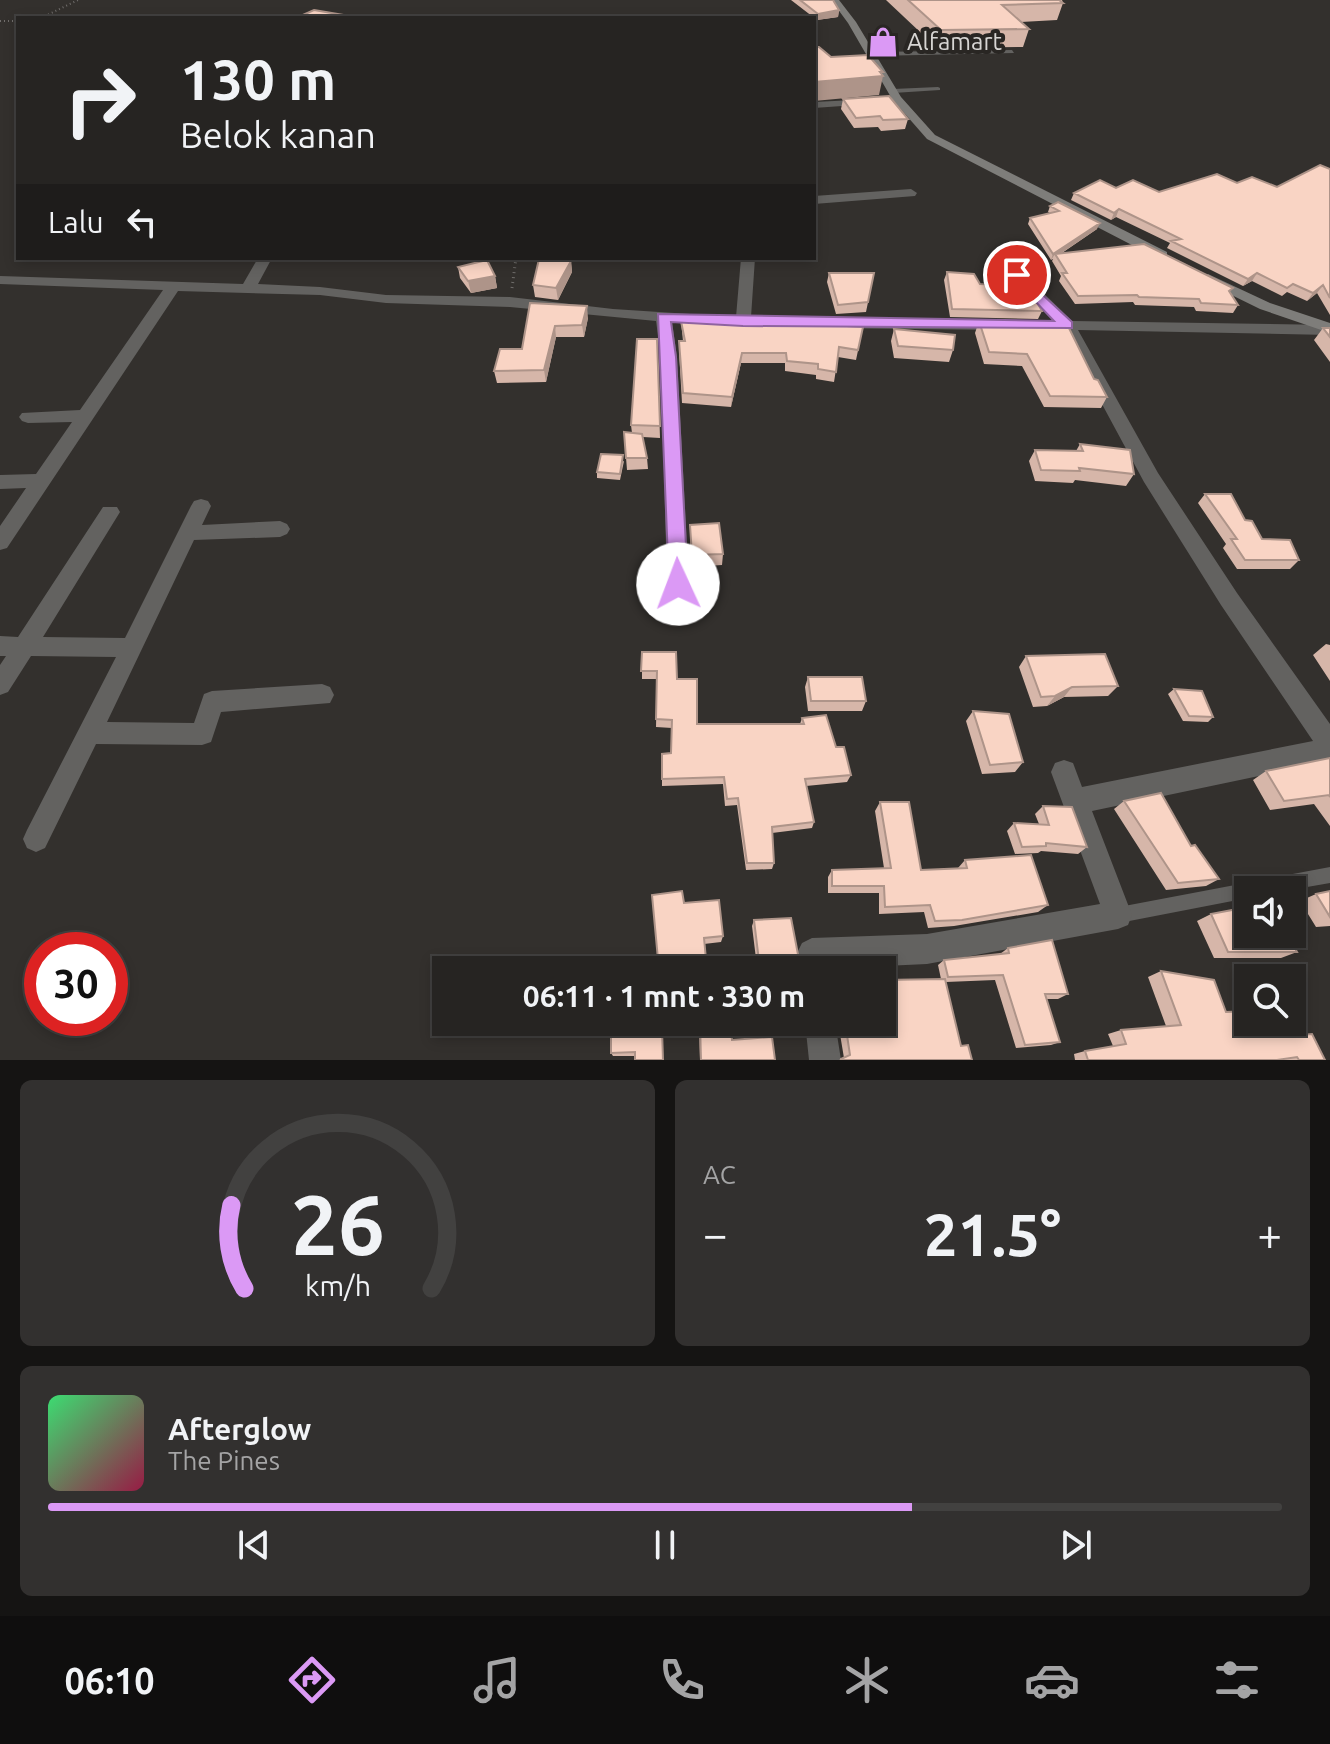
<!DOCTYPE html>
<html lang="id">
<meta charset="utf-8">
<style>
:root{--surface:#262422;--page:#32302f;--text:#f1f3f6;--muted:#a4a4a5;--line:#424140;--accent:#db99f5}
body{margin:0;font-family:Ubuntu,sans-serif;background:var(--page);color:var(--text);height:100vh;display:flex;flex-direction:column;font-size:30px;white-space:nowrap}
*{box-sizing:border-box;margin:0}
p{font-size:26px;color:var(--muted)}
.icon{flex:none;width:44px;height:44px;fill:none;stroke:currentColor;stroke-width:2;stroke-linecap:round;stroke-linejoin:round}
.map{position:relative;height:1060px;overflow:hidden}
.details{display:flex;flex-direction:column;gap:20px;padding:20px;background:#151413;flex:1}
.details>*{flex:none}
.top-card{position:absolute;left:16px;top:16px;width:800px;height:244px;border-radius:0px;box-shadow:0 4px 12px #0003,0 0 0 2px var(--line);background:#262422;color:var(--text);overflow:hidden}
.buttons{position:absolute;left:1234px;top:876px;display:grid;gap:16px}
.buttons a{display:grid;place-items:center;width:72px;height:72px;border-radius:0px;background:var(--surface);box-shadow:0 4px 12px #0003,0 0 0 2px var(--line);font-size:40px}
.speed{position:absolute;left:24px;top:932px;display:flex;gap:16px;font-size:40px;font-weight:700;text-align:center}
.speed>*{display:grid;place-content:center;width:104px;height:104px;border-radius:50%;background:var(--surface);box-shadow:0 4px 12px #0003,0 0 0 2px var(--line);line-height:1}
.speed .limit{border:12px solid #d22;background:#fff;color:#111}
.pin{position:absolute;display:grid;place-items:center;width:68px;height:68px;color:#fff;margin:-34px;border:4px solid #fff;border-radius:50%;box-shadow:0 2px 8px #0007}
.me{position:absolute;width:88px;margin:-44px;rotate:358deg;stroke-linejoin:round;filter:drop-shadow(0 0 6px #0008)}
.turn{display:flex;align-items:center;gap:28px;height:168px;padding:0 32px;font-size:36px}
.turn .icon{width:104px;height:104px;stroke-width:2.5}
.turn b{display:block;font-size:56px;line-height:68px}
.then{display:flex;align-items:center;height:76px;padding:0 32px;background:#0003;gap:16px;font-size:30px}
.big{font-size:60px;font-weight:600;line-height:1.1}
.details .widget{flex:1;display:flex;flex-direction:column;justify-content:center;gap:12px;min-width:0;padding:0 28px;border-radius:12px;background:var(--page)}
.details .dial{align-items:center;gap:0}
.dial svg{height:208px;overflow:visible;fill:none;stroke:var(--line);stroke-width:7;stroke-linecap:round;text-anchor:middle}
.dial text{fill:var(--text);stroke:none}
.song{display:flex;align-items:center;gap:24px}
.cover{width:96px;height:96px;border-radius:12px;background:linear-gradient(135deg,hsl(140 70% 55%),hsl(340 70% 35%))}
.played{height:8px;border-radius:4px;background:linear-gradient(90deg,var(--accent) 70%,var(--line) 70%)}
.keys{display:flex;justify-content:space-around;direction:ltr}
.heat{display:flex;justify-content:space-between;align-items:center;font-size:44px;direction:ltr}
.details .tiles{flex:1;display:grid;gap:20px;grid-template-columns:1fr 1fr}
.widget:last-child{grid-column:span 2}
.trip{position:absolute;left:432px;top:956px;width:464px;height:80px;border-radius:0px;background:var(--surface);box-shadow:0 4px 12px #0003,0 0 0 2px var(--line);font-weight:600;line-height:80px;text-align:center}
.tabs{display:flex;height:128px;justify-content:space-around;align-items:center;background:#0f0e0e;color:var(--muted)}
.tabs .icon{width:56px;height:56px}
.tabs .active{color:var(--accent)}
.tabs b{font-size:36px;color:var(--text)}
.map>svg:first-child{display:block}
</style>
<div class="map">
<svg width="1330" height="1060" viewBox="0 0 1330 1060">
<rect width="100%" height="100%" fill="#33302d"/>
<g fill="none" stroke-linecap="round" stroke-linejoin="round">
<!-- path-far1 -->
<path stroke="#706d6b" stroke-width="2" stroke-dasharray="1 3" stroke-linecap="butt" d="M41 18 78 0
M0 21H18"/>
<!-- path -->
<path stroke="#706d6b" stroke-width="3" stroke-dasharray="1 4" stroke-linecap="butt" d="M512 288 516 258"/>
<!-- service -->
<path fill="#636260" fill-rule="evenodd" d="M1012 50 1014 53 872 56 869 54 872 52Z
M938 87 940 88V90L893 93 890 91 893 89Z
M1330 867V883L1290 890H1248V898L1119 923 1113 921 1111 915 1113 909 1119 907Z"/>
<!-- minor -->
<path fill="#636260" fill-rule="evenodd" d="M874 99V103L870 104 814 108V102Z
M911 189 917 193 915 196 814 204V196Z
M258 258H272L258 284 320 287 386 295 510 297 613 309 736 317 741 258H755L751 317 1002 320 1010 325 1002 330 743 327 672 322 677 357 689 584 685 590 678 593 671 590 667 584 661 357 656 321 510 307 386 303 320 295 178 291 7 548 0 550V526L26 488 0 489V475L36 474 72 422 28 423 22 421 19 417 22 413 80 410 163 290 0 284V276L243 284Z
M1017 271 1022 272 1072 321 1330 325V335L1078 330 1158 473 1237 593 1330 724V761L1092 811 1132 915 1128 925 1118 929 927 964 799 970 797 953 802 943 812 938 927 934 1100 904 1051 772 1055 763 1064 760 1073 763 1082 787 1313 741 1221 605 1144 482 1062 330H1042L1034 325 1042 320 1054 321 1012 278 1010 275Z
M201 499 208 501 211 506 202 525 280 521 287 524 290 529 287 534 280 537 194 540 107 722 194 723 204 694 212 691 322 684 330 687 334 695 330 703 221 712 211 742 202 745 96 744 45 848 36 852 27 848 23 839 27 830 116 657 31 656 8 692 0 695V665L6 656H0V636L18 637 103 507H117L120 512 43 637 125 638 191 506 194 501Z
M805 1022H835L841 1060H809Z"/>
<!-- secondary -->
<path fill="#7e7d7a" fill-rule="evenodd" d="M831 0H839L856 22 901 97 935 135 1167 252V258H1157L927 139 892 99 848 23Z
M1208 274 1270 303 1330 323V333L1260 309 1203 281 1201 278Z"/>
</g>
<!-- wall -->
<path fill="#d6b6a9" d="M791 0H833L839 10 838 17 817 20Z
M886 0H1062L1063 3 1057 20 1021 22 1029 29 1023 47 937 48Z
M843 99 908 119 905 129 881 131 878 127 854 128 841 109Z
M1330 169V315L1317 293 1307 301 1287 292 1282 296 1252 281 1243 286 1167 248 1170 243 1116 217 1111 220 1071 200 1074 193 1116 188 1159 192 1237 183 1277 187Z
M1050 206 1097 229 1062 253 1230 292 1238 305 1233 313 1196 311 1194 307 1135 305 1133 302 1075 304 1059 281 1061 276 1052 261 1053 259 1051 260 1028 224 1030 218 1050 213 1048 212Z
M571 261 572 272 558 300 535 297 533 285Z
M458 267 495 276 497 288 471 293 460 278Z
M947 272 980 284 1008 289 1042 311 1038 319 950 317 944 280Z
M829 273H874L866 312 836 314 827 282Z
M530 303 588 318 584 337H556L546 382 497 383 494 371 522 349Z
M681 321 712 323 863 327 856 360 838 357 834 382 816 379V375L785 371V363H741L731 407 682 403 679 351V341H683Z
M979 321 1094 379 1107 397 1101 408 1044 407 1022 366 984 364 975 333Z
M1323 328H1330V362L1314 340Z
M894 329 953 350 949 362 894 358 891 341Z
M657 339 660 438 643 437 647 458 648 469 627 470 624 432 632 433 631 425Z
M1080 444 1134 474 1126 486 1075 480 1073 483 1035 481 1029 461 1035 450 1076 451Z
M624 461 620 480 597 478V472Z
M1205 494 1245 520 1262 539 1299 560 1290 569H1237L1223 548 1226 544 1198 503Z
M690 525 723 554 722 565 691 567Z
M1326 644 1330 645V681L1313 655Z
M642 652 677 679 697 724H800L802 718 836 747 851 775 847 782 806 786 814 822 812 828 772 833 774 863 772 869 746 870 737 805 725 806 723 784 662 786V754L671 753 672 728 656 727 657 679H642Z
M1026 656 1118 686 1108 696 1064 697 1047 706 1033 707 1019 667Z
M808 677 866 701 862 711H808L805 687Z
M1174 689 1213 717 1208 722 1183 721 1168 694Z
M973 711 1023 762 1015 772 982 774 966 721Z
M1330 758V826L1314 804 1270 810 1253 780 1266 771Z
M1124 801 1191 846 1219 879 1206 886 1166 890 1114 809Z
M880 802 921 870 958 868 965 860 1048 905 1038 912 954 926 928 928 924 912 879 914V893H828V877L832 870 884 868 875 811Z
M1043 806 1087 847 1078 854 1041 851 1038 853 1015 854 1007 831 1014 823 1039 824 1035 814Z
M1330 891V926L1316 927 1300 901 1316 894Z
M684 903 723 936 721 942 704 944Z
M1211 914 1297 952 1281 958H1214L1197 921Z
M754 920 801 970H760L759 966 757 967 752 926Z
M1008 948 1068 994 1058 999H1046L1060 1042 1051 1045 1016 1048 995 980 946 982 961 1046 972 1060H839L844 1058 838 1022H882L941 979 938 965 944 960 1000 954Z
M1161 971 1226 1012 1325 1060H1075L1074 1054 1085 1051 1113 1046 1108 1034 1121 1030 1166 1026 1148 977Z
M680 1022H730L732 1040 775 1060H700L699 1027 680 1029Z
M611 1031 663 1060 635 1056H613L611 1053Z"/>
<!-- shaded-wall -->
<path fill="#ae9489" d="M839 10 838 17 817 20 818 14Z
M883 76 879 95 814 101V82Z
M1119 209 1116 217 1111 220 1114 213Z
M1100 223 1097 229 1057 256 1055 254 1051 260 1053 254Z
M571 261 572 272 558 300 556 288Z
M1257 273 1252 281 1243 286 1248 279Z
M495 276 497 288 471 293 468 281Z
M1323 285 1317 293 1307 301 1313 293Z
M587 306 588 318 584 337 582 325Z
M555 326 556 337 546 382 544 370Z
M742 353 741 363 731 407 732 397Z
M1072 687 1064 697 1047 706 1055 696Z"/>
<!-- building -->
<path fill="#f9d4c4" stroke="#ae9489" stroke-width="2" d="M800 0H833L839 10 818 14Z
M908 0H1059L1063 3 1002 5 1029 29 941 30Z
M314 10 349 16 344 18H296Z
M814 47H819L831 57 868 55 883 72H880L883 76 814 82Z
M889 96 908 119 883 120 880 116 856 118 843 99Z
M1320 165 1330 169V298L1323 285 1313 293 1293 284 1287 288 1257 273 1248 279 1171 241 1181 239 1119 209 1114 213 1074 193 1100 180 1116 188 1133 180 1159 192 1217 174 1237 183 1252 177 1277 187Z
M1058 202 1100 223 1053 254 1030 218 1059 211 1050 206Z
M1144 244 1233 288 1229 291 1238 305 1201 303 1199 299 1139 297 1137 295 1078 296 1062 273H1067L1055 254Z
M539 259 571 261 556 288 533 285Z
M487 260 495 276 468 281 458 267Z
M947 272 974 274 980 284 1006 285 1008 289 1030 290 1042 311 952 309Z
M829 273H874L868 302 838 305Z
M530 303 587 306 582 325 555 326 544 370 494 371 500 349H522Z
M713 318 863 327 858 350 839 347 836 372 818 369V364L787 361 786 353H742L732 397 683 393 679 341H685L681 321 712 323Z
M979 321 1066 322 1094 379 1098 380 1107 397 1050 396 1027 354 989 352Z
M1323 328H1330V337Z
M894 329 955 335 953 350 898 346Z
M637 339H657L660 426 631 425Z
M624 432 642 434 647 458H626Z
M1080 444 1130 450 1134 474 1079 468 1080 471 1041 470 1035 450 1083 451Z
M601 454 623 455 620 474 597 472Z
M1205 494H1231L1245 520 1252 521 1262 539 1290 540 1299 560H1245L1231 539H1237Z
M719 523 723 554 692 555 690 525Z
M642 652H676L677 679H697V724H804L802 718 826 715 836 747H844L851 775 805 779 814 822 772 827 774 863H747L738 798 727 799 724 777 662 779V754L671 753 672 720 656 719 657 671H641Z
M1105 654 1118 686 1072 687 1055 696 1041 697 1026 656Z
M808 677H862L866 701H811Z
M1174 689 1202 691 1213 717 1189 716Z
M973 711 1009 714 1023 762 990 765Z
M1330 758V797L1329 795 1284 801 1266 771Z
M1161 793 1191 846 1195 845 1219 879 1178 883 1124 801Z
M880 802H909L921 870 967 868 965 860 1031 855 1048 905 962 920 935 921 930 905 885 907 884 886H832V870L891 868Z
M1043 806 1072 807 1087 847 1046 843V846L1022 847 1014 823 1049 825Z
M682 891 684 903 719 900 723 936 704 938 707 970H659L652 895Z
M1330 891V917L1316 894Z
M1248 907V934H1287L1297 952H1228L1211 914Z
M791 918 801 970H763L762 961H759L754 920Z
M1052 940 1068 994H1045L1060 1042 1025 1045 1003 975 948 977 944 960 1009 953 1008 948Z
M1161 971 1214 980 1226 1012 1248 1011V1022H1272L1279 1037 1312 1034 1325 1060H1299L1297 1057 1277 1060H1088L1085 1051 1126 1044 1121 1030 1181 1025Z
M945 979 961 1046 968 1045 972 1060H841V1059L850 1055 845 1022H882V980Z
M681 1022H730L732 1040 772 1037 775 1060H701L700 1023 681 1024Z
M662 1029 663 1060H635V1052L611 1053V1031Z"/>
<!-- route -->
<path fill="#db99f5" stroke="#8e639f" stroke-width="2" d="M1017 271 1072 322V328L743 326 671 322 676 357 688 584 685 590H671L669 584 658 314 1054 321 1013 278V272Z"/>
<!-- icons -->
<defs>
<g id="shop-bare" transform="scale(2.4)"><path d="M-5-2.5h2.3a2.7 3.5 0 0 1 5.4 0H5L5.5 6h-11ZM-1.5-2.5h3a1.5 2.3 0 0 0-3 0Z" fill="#db99f5" stroke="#292623" stroke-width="2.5" paint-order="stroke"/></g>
</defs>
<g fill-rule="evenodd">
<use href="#shop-bare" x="883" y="42"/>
</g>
<g text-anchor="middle" stroke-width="8" stroke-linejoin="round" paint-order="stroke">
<!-- far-poi labels -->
<g font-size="24" fill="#d7d5d3" stroke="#292623" text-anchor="start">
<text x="907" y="50">Alfamart</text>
</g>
</g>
</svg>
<div class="buttons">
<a><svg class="icon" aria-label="sound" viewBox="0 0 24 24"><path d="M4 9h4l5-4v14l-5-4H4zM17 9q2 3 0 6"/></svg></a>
<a><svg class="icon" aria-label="search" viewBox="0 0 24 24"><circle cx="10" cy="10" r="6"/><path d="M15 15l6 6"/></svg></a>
</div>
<div class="speed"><div class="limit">30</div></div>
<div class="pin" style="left:1017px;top:275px;background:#d93025"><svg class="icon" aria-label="arrive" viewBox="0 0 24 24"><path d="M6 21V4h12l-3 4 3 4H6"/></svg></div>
<svg class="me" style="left:678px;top:584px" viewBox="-20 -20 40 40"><circle r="19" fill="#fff"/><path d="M0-13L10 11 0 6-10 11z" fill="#db99f5"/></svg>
<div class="trip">06:11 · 1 mnt · 330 m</div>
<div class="top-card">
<div class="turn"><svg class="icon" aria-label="right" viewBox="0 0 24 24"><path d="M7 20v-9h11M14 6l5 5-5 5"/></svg><div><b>130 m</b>Belok kanan</div></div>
<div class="then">Lalu<svg class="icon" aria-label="left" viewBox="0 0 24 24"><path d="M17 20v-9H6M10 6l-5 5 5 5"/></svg></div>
</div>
</div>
<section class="details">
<div class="tiles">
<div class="widget dial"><svg viewBox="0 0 100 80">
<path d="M14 69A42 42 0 1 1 86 69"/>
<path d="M14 69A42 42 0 0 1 9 37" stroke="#db99f5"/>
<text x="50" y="56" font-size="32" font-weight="700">26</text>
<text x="50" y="72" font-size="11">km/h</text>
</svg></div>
<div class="widget"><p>AC</p>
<div class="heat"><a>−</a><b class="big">21.5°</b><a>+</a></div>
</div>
<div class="widget">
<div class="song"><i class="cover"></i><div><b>Afterglow</b><p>The Pines</p></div></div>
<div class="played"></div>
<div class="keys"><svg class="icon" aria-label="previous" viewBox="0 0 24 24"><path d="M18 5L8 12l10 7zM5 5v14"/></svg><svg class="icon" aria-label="pause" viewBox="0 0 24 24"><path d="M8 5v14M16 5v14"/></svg><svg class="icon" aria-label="next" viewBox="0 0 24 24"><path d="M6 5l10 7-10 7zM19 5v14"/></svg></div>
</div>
</div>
</section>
<nav class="tabs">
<b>06:10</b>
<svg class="icon active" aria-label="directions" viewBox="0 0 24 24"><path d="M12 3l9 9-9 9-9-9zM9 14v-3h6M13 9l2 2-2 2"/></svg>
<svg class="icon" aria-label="music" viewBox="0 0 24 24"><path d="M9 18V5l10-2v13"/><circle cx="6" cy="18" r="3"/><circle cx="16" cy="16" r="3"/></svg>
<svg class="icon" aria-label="phone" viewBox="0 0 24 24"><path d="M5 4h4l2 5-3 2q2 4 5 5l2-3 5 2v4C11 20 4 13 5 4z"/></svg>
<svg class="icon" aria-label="climate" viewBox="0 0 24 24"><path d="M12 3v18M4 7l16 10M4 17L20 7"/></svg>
<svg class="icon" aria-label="car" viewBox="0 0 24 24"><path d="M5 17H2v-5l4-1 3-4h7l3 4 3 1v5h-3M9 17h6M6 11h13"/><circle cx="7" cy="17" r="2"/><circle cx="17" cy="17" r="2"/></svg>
<svg class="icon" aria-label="filters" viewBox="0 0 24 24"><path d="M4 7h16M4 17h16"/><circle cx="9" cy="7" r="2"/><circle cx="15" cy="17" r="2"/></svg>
</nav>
